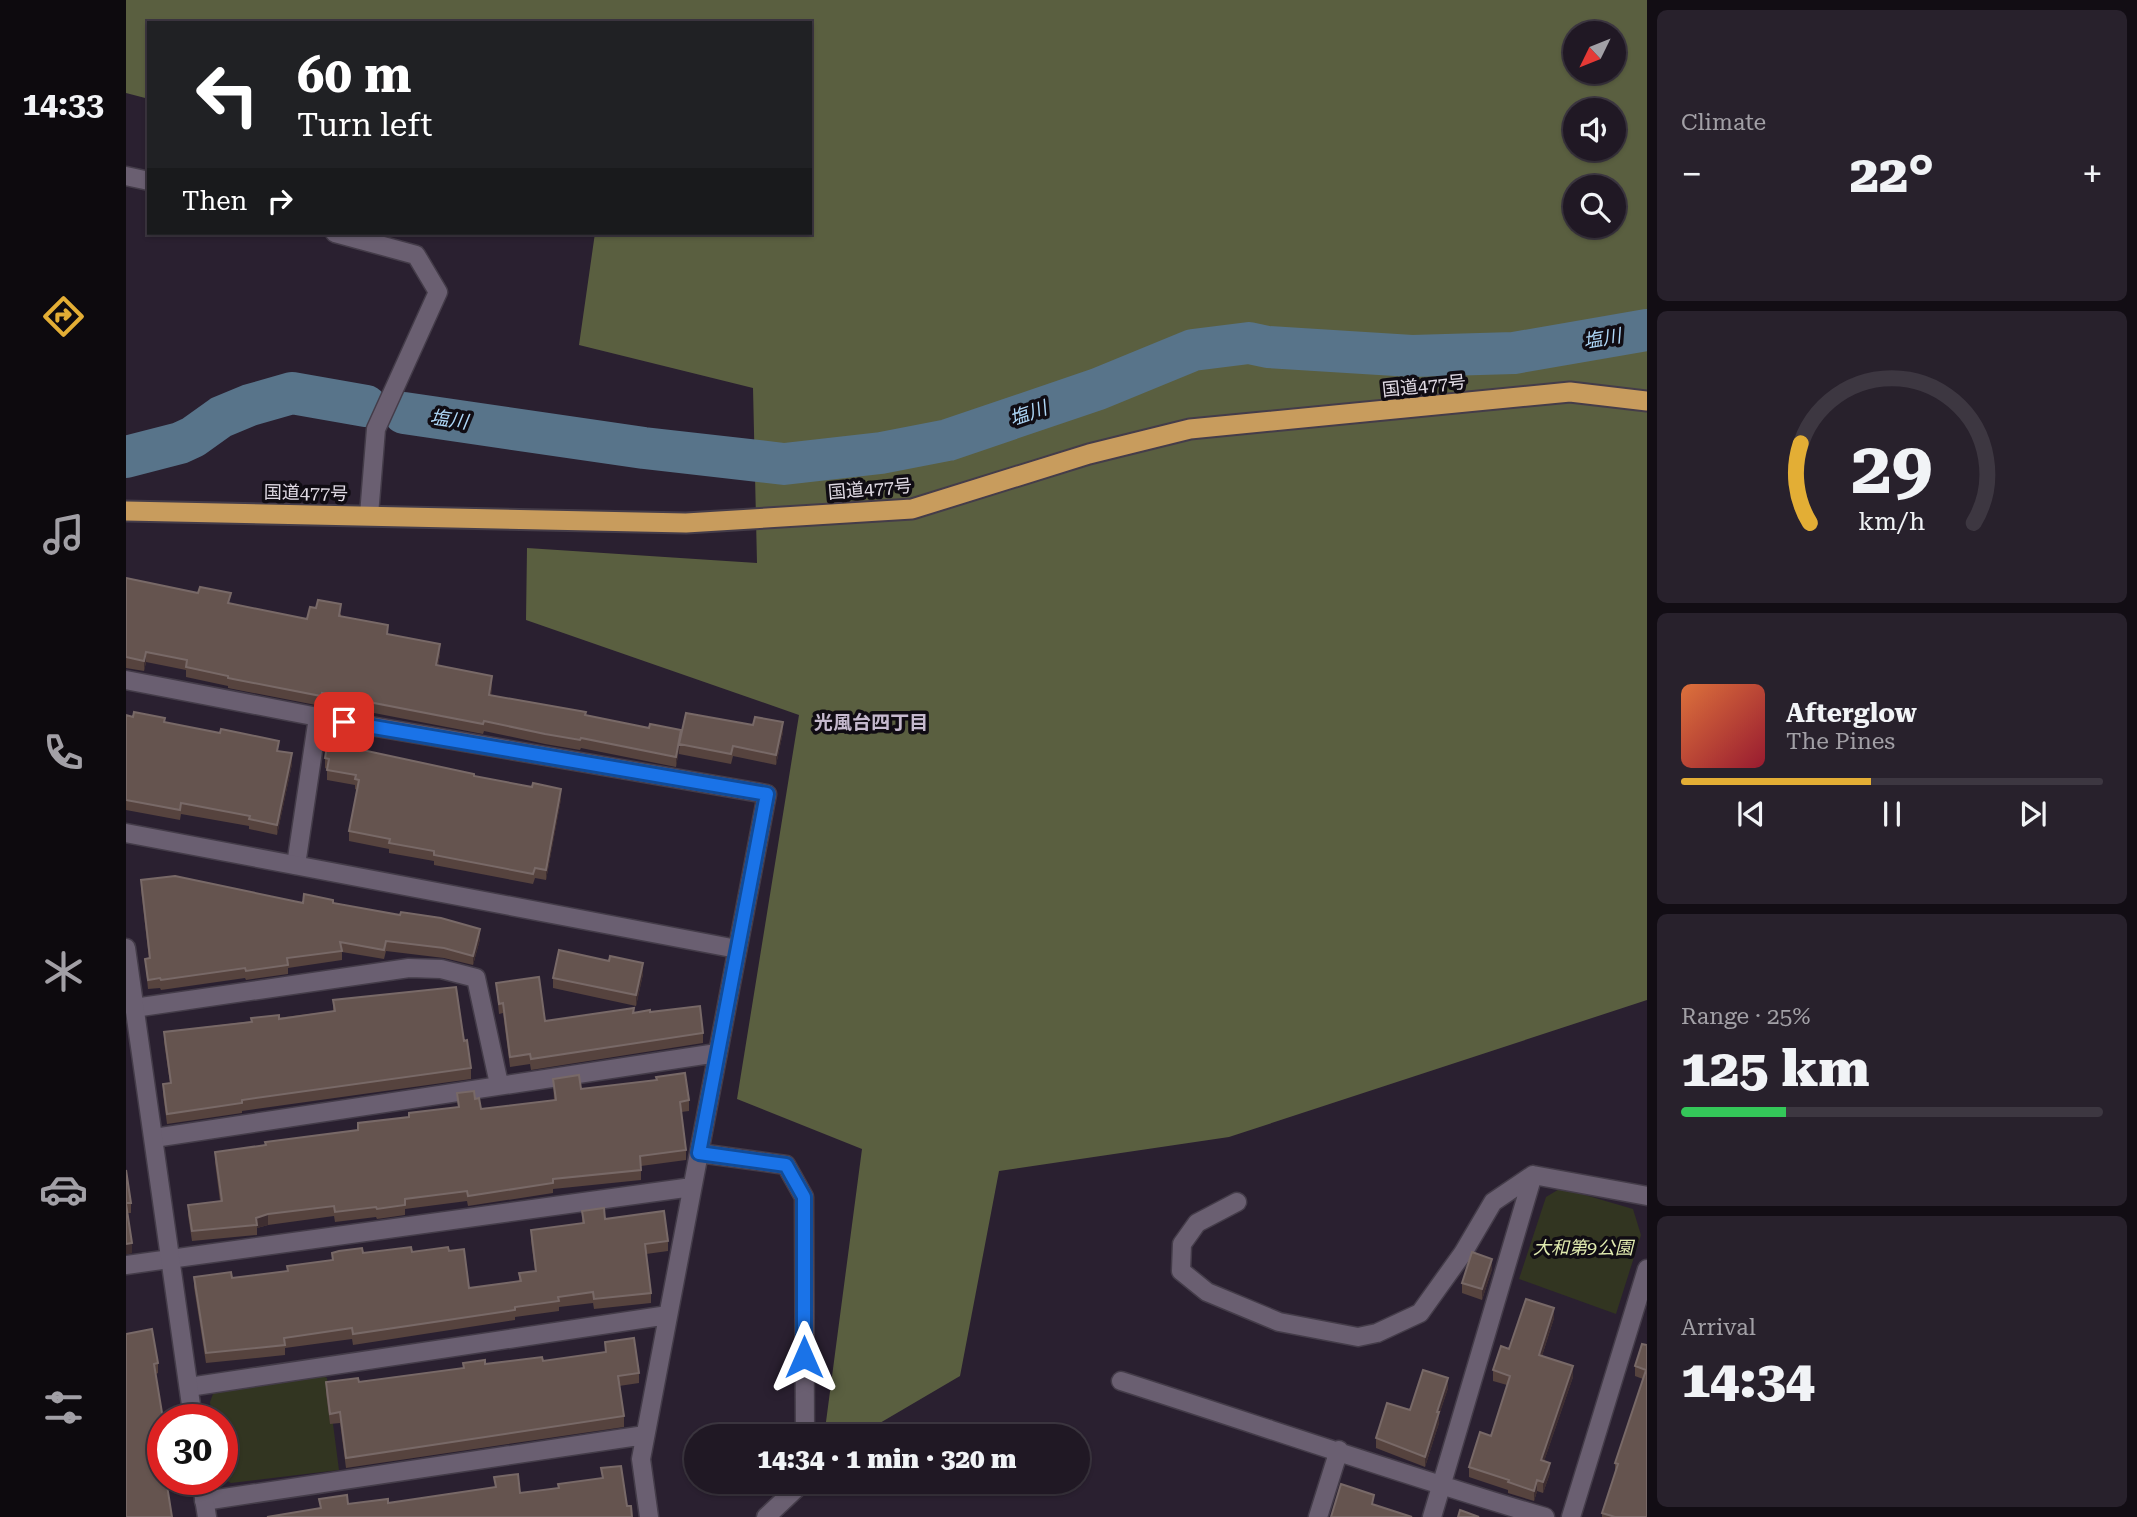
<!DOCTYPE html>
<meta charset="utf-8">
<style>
:root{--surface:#201824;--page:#28212c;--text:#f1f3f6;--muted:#a2a0a6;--line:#3d3741;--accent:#e3ae35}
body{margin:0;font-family:"Roboto Serif","Noto Sans JP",serif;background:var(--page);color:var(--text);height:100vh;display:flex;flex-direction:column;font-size:26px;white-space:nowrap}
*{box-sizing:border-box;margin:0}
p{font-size:23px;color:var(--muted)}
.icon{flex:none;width:38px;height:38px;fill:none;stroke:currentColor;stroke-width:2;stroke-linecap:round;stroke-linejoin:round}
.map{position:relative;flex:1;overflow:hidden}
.drawer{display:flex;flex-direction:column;gap:10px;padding:10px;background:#120d14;width:490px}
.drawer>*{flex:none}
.guide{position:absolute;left:21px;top:21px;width:665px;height:214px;border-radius:0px;box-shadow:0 2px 5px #0004,0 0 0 2px var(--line);background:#202124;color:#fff;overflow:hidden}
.needle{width:46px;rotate:227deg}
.buttons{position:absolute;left:1437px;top:21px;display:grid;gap:14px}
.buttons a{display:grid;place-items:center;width:63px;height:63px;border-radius:50%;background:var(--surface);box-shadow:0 2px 5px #0004,0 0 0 2px var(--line);font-size:35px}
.speed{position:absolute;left:21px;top:1404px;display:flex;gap:14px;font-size:35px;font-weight:700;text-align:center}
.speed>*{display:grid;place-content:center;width:91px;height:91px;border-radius:50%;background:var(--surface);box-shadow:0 2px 5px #0004,0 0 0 2px var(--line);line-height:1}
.speed .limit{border:10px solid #d22;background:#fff;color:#111}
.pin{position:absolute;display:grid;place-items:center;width:60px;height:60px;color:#fff;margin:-30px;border-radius:14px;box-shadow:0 4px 10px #0006}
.me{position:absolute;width:77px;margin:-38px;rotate:0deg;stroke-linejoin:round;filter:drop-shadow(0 0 5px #0008)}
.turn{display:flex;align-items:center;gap:24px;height:147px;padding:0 35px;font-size:32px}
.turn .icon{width:91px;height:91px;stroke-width:2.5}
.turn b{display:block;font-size:49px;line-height:60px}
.then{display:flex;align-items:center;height:66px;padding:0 35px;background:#0003;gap:14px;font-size:26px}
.big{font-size:52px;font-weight:800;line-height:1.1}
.drawer .tile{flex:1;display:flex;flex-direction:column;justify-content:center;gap:10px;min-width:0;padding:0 24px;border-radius:10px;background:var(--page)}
.drawer .dial{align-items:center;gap:0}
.dial svg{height:182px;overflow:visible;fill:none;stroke:var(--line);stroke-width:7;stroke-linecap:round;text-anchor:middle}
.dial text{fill:var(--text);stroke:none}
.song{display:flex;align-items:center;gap:21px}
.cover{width:84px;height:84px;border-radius:10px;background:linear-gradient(135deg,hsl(20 70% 55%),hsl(350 70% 35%))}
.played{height:7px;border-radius:4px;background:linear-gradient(90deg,var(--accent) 45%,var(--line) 45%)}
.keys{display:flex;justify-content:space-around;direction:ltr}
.heat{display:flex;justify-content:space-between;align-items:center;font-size:38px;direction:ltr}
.charge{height:10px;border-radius:5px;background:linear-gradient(90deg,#34c759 25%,var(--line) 0)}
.trip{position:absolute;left:558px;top:1424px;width:406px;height:70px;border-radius:35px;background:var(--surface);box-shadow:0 2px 5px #0004,0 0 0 2px var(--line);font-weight:800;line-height:70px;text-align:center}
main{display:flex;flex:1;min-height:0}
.menu{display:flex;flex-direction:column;width:126px;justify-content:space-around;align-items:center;background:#0d0a0e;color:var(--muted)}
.menu .icon{width:49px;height:49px}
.menu .on{color:var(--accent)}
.menu b{font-size:32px;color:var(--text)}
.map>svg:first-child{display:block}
</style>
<main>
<nav class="menu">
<b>14:33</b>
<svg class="icon on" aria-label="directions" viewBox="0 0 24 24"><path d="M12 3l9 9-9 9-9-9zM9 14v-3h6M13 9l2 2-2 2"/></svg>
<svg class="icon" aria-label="music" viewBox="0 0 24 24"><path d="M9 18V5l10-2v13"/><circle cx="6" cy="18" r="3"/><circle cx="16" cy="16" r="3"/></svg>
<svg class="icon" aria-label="phone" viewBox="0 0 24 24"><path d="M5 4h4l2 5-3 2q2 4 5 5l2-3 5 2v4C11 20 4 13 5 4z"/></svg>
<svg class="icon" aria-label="climate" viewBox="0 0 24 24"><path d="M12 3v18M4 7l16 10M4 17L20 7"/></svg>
<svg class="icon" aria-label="car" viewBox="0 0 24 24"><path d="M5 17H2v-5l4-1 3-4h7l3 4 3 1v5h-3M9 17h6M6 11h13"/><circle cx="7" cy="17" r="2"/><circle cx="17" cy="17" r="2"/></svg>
<svg class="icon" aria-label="filters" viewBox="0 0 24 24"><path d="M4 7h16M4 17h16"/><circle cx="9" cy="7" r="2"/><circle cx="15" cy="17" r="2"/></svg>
</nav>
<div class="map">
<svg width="1521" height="1517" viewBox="0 0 1521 1517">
<rect width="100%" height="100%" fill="#2a2030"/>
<!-- green -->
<path fill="#323521" d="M1435 1188 1507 1209 1515 1235 1490 1314 1393 1279 1420 1197Z
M193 1374 201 1378 213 1470 105 1483 96 1478V1419H86L84 1402 88 1391Z"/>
<!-- forest -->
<path fill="#5a5f40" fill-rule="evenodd" d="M0 0H1521V1000L1103 1137 873 1171 834 1376 730 1437H698L736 1149 611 1099 673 715 400 620 401 548 631 563 627 388 453 345 469 233H684V23H23V99L0 93ZM1449 33H1488V72H1449ZM1449 110H1488V149H1449ZM1449 187H1488V226H1449Z"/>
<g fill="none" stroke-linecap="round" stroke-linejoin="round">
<!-- river -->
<path stroke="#58748a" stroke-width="42" d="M278 413 518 448 658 464 755 453 822 440 972 389 1067 350 1123 343 1142 347 1286 356 1388 353 1521 330
M0 457 54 443 67 437 95 417 124 405 166 393 240 406"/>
<!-- minor casing -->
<g stroke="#443c49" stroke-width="21">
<path id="minor" d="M0 176 23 181
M209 233 290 255 312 292 250 429 243 515
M0 680 192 717 641 794 515 1459 523 1517
M170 865 192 717
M8 1008 283 968 315 969 350 978 373 1084
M28 1138 591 1053
M573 1153 660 1165 678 1197 679 1437
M1111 1202 1071 1223 1056 1244 1055 1271 1081 1292 1153 1322 1232 1337 1251 1333 1294 1313 1337 1253 1367 1202 1407 1175
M0 1265 566 1187
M995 1381C1136 1426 1277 1475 1419 1517
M63 1387 542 1315
M78 1501 519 1435
M640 1517 677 1482
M1192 1517 1213 1450
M1306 1517 1407 1175 1521 1196"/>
</g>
<!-- tertiary casing -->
<g stroke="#443c49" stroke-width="21">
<path id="tertiary" d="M0 833 611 949
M0 948 67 1419
M75 1479 81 1517
M1445 1517 1521 1269"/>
</g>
<!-- trunk casing -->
<g stroke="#443c49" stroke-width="23">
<path id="trunk" d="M0 511 560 523 786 509 963 454 1064 429 1444 392 1521 401"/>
</g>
<!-- minor -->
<use href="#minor" stroke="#6a5f71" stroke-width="18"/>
<!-- tertiary -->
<use href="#tertiary" stroke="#6a5f71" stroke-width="18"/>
<!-- trunk -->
<use href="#trunk" stroke="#c89c5d" stroke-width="19"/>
</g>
<!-- wall -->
<path fill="#56433e" d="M0 578 104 604 181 619 215 614V617L314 654 312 666 366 686 365 696 460 715 555 736 657 732 650 765 607 756 605 764 553 754V749L550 767 455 748 454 750 419 744 358 731 357 734 196 703 195 706 107 689 102 688V686L60 677V670L20 662 18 671 0 668Z
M0 715 39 722 153 751 166 764 151 835 123 829V826L55 814 54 820 0 810Z
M228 748 348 776 435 799 420 880 409 878 407 884 308 865V861L263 853V849L223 841V831L231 790 229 789V785L201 780V769L199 768V758Z
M15 880 177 903H207L354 939 347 965 318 958 260 951 258 959 216 952V960L162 968V974L120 980 119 978 35 990 34 988 22 989 19 959H23L15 890Z
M517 974 510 1006 427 988V978Z
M370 983 419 1021 508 1013 524 1012 577 1033V1043L405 1070 404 1064 384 1067 377 1013 373 1014Z
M207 1000 338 1041 345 1068V1079L116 1111V1113L41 1124 37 1094V1084L44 1083 38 1042V1032L207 1011Z
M427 1079 455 1089 563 1100V1111L555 1112 560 1150V1160L515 1166V1180L427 1189V1193L342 1206 341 1201 279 1209V1215L251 1219 250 1217 209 1222 208 1216 142 1225 131 1228V1235L66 1241 62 1215V1205L94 1201 89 1162V1152L139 1145 232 1130V1123L283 1117 332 1107 331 1093 349 1099 355 1109 428 1100Z
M0 1170 5 1203V1213H2L6 1253 0 1254Z
M456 1211 542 1241V1251L520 1254 525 1293V1303L468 1309 467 1303 433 1307V1311L389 1317V1320L227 1345 226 1339 159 1348V1355L80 1363 68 1287V1277L106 1278 161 1271V1266L206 1260V1253L323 1251 343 1288 393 1282V1273L409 1271 405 1241V1230L456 1223Z
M1366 1269 1356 1300 1336 1293V1283Z
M1428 1318 1416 1356 1447 1377 1418 1461 1424 1473 1417 1493 1411 1491 1408 1501 1382 1493V1490L1343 1477V1467L1365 1436 1381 1385 1367 1381V1370L1383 1349Z
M0 1334 32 1363V1373L30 1374 37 1479Z
M479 1342 513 1373V1383L493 1386 498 1416V1427L220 1468 214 1423 204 1424 200 1393V1382H233L337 1368V1363L359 1364 417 1361 479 1352Z
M1521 1345V1517H1476V1513L1489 1473V1463L1517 1379 1509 1376V1366Z
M1322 1388 1313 1415V1423L1299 1467 1250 1448V1438L1284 1410Z"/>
<!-- shaded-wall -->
<path fill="#3e2e31" d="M314 644V654L310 676V665Z
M20 652V662L18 671V661Z
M366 676V686L363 706V695Z
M657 722V732L650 765V755Z
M555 730V740L550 767V757Z
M166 753V764L151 835V825Z
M435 789V799L420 880V870Z
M354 929V939L347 965V956Z
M517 963V974L510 1006V995Z
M142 1214V1225L131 1228 130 1218Z
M6 1243V1253L0 1254V1244Z
M1366 1259V1269L1356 1300V1289Z
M1428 1308V1318L1413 1365V1355Z
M1447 1366V1377L1415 1470V1460Z
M1322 1378V1388L1313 1415V1423L1299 1467V1457L1311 1412Z
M1424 1463V1473L1417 1493V1482Z
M1411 1480V1491L1408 1501V1491Z"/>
<!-- building -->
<path fill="#65544f" stroke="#786967" stroke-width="2" d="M0 578 72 593 74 587 105 593 102 603 181 619 184 607 190 608 192 600 215 604 213 616 262 625 261 634 314 644 310 665 366 676 363 695 460 712 459 715 523 728 524 724 555 730 550 757 455 738 454 740 419 734 358 721 357 724 196 693 195 696 107 679 102 678V676L60 667 61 660 20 652 18 661 0 657Z
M8 712 39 718 38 722 94 733 95 729 153 741 151 751 166 753 151 825 123 819 124 816 55 803 54 810 0 800V715L7 717Z
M560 713 627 725 629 717 657 722 650 755 607 746 605 754 553 744Z
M202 740 228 743 227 748 348 774V776L406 787 407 783 435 789 420 870 409 868 407 874 308 855V851L263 843 264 839 223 831 233 780 229 779 230 775 201 770 203 759 199 758Z
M49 876 177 903 178 894 207 900V903L274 915 275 912 315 918 354 929 347 956 318 948 260 941 258 950 214 942 216 951 161 958 162 965 120 971 119 968 35 980 34 978 22 980 19 959 24 958 15 880Z
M433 950 483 961 484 956 517 963 510 995 427 978Z
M413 977 419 1021 508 1008 507 1013 524 1010V1012L574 1006 577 1033 405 1059 404 1054 384 1057 377 1003 373 1004 370 983Z
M330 987 338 1041 341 1040 345 1068 116 1100V1103L41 1114 37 1084 45 1083 38 1032 126 1022 125 1018 153 1015V1019L209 1011 207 1000Z
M559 1073 563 1100 554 1102 560 1150 514 1156 515 1170 427 1179V1183L342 1196 341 1191 279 1199V1205L251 1209 250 1207 209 1212 208 1206 142 1214 130 1218 131 1225 66 1231 62 1205 96 1201 89 1152 140 1145 139 1142 232 1130V1123L283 1117V1113L333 1107 331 1093 348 1091 349 1099 353 1098 355 1109 430 1100 427 1079 453 1075 455 1089 531 1080 530 1077Z
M0 1170 5 1203H0Z
M0 1204 6 1243 0 1244Z
M478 1208 479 1219 538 1211 542 1241 519 1244 525 1293 468 1299 467 1292 432 1297 433 1301 389 1307V1310L227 1334 226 1328 158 1338 159 1345 80 1353 68 1277 105 1272 106 1278 162 1271 161 1266 207 1260 206 1253 213 1251 236 1248 237 1253 285 1247 286 1252 322 1247 323 1251 338 1249 343 1288 395 1281 393 1273 410 1271 405 1230 458 1223 456 1211Z
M1346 1252 1366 1259 1356 1289 1336 1283Z
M1400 1299 1428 1308 1413 1355 1447 1366 1415 1460 1424 1463 1417 1482 1411 1480 1408 1491 1382 1482 1383 1480 1343 1467 1354 1432 1365 1436 1384 1376 1367 1370 1375 1346 1383 1349Z
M26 1329 32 1363 28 1364 37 1419V1479H40L46 1517H0V1334Z
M508 1338 513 1373 492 1376 498 1416 220 1458 214 1412 204 1414 200 1382 232 1378 233 1382 338 1368 337 1363 359 1360V1364L416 1357 417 1361 480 1352 479 1342Z
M1516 1344 1521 1345V1517H1489L1476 1513 1492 1464 1489 1463 1520 1370 1509 1366Z
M1297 1370 1322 1378 1311 1412H1313L1299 1457 1250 1438 1261 1403 1284 1410Z
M495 1466 501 1506H505L506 1517H141L195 1508 193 1499 221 1495 222 1504 262 1499V1503L370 1487 368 1477 392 1474 394 1493 433 1488 432 1484 477 1478 475 1468Z
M1215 1484 1248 1495 1246 1504 1286 1517H1205Z
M1334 1510 1353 1517H1332Z"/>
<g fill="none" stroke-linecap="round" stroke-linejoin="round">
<!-- route casing -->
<g stroke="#114b97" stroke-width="18">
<path id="route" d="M218 722 641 794 573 1153 660 1165 678 1197V1357"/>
</g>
<!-- route -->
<use href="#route" stroke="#1a73e8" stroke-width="12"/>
</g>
<g text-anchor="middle" stroke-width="7" stroke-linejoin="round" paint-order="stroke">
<!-- street labels -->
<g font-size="18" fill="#e0dae4" stroke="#100c13">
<text transform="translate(1298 386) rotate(-6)" y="6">国道477号</text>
<text transform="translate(744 489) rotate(-5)" y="6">国道477号</text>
<text transform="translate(180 493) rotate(1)" y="6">国道477号</text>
</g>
<!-- park labels -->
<g font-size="18" font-style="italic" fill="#e0eaaf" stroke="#100c13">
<text x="1457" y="1254">大和第9公園</text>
</g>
<!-- water labels -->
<g font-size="19" font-style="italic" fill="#aed7f7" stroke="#100c13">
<text transform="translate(1476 338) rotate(-10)" y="7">塩川</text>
<text transform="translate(902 413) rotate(-19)" y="7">塩川</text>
<text transform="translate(323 419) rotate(8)" y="7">塩川</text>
</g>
<!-- neighbourhood labels -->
<g font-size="19" font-weight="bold" fill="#c6bace" stroke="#100c13">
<text x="745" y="729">光風台四丁目</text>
</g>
</g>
</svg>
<div class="buttons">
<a><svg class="needle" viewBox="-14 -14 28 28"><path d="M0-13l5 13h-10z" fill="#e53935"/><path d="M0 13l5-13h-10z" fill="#a2a0a6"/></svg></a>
<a><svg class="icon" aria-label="sound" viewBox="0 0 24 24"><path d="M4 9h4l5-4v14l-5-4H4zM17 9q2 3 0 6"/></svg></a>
<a><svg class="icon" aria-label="search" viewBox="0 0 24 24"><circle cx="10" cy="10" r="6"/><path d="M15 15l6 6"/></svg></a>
</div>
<div class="speed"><div class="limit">30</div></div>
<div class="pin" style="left:218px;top:722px;background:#d93025"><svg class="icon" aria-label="arrive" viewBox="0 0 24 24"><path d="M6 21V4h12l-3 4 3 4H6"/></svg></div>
<svg class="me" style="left:678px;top:1357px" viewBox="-20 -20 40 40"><path d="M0-17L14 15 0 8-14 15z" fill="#1a73e8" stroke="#fff" stroke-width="4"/></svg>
<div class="trip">14:34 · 1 min · 320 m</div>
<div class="guide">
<div class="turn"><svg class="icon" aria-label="left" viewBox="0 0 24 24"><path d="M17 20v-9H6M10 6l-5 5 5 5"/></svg><div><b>60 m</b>Turn left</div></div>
<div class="then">Then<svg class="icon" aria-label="right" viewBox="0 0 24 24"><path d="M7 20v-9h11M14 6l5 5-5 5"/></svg></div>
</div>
</div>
<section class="drawer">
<div class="tile"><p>Climate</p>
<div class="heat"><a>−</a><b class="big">22°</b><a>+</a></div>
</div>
<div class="tile dial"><svg viewBox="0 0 100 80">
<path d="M14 69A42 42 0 1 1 86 69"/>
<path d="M14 69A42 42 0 0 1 10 34" stroke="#e3ae35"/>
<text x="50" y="56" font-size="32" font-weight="700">29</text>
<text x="50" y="72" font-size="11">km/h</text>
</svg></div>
<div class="tile">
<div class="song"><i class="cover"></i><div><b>Afterglow</b><p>The Pines</p></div></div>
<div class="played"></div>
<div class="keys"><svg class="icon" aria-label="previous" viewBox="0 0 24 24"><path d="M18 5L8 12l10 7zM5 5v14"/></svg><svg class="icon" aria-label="pause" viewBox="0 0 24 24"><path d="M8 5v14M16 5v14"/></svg><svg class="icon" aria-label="next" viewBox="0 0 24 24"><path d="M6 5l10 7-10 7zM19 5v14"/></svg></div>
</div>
<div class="tile"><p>Range · 25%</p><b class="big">125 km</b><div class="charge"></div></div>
<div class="tile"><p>Arrival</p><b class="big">14:34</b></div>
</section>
</main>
